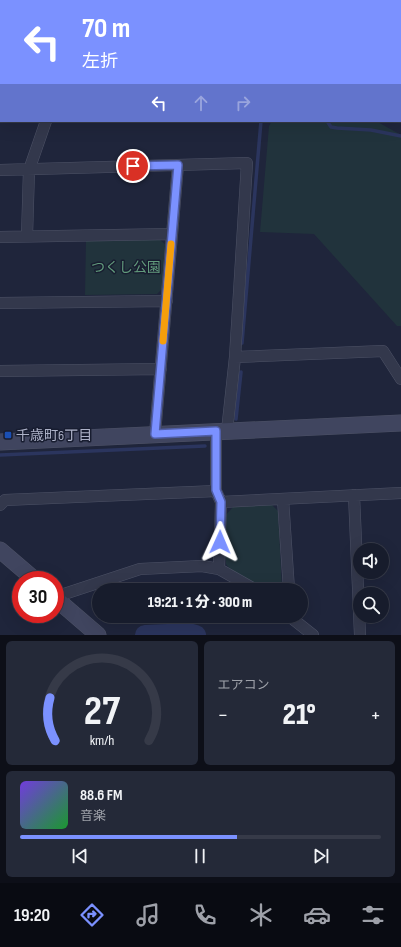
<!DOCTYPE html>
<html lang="ja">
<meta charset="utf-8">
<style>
:root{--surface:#171c2c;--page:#242938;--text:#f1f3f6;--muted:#9ea1a9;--line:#363a48;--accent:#7b91ff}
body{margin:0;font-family:"Sofia Sans Condensed","Noto Sans JP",sans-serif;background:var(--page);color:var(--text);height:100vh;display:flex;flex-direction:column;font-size:15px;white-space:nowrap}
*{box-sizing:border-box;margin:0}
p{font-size:13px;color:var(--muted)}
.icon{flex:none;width:22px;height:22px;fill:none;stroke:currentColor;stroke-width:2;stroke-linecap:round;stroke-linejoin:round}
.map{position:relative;height:635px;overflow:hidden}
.panel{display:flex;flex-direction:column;gap:6px;padding:6px;background:#0d0f18;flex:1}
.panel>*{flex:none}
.banner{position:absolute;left:0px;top:0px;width:401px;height:122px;box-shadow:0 4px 16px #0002,0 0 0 1px var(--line);background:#7b91ff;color:#fff;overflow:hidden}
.controls{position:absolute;left:353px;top:543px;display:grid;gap:8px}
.controls a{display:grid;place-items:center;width:36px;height:36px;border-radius:50%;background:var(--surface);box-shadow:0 4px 16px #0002,0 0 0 1px var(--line);font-size:20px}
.speed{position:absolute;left:12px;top:571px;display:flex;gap:8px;font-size:20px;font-weight:700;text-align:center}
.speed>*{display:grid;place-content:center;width:52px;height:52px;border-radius:50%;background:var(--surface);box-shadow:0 4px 16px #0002,0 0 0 1px var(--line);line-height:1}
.speed .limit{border:6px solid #d22;background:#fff;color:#111}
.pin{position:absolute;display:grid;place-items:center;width:34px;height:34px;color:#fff;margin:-17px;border:2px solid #fff;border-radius:50%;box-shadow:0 1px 4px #0007}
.me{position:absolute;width:44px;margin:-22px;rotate:1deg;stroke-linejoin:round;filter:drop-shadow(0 0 3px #0008)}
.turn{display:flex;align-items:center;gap:14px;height:84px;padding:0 16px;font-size:18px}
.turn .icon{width:52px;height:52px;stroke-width:2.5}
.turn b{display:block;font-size:28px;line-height:34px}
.lanes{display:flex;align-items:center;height:38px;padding:0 16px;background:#0003;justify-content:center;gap:20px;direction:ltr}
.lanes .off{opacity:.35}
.big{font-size:30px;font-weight:800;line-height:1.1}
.panel .widget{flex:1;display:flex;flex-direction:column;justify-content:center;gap:6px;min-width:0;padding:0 14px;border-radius:6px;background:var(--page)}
.panel .dial{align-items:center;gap:0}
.dial svg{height:104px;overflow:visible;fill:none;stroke:var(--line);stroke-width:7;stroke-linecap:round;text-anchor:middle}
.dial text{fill:var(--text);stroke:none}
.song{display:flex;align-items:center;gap:12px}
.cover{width:48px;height:48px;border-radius:6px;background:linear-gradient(135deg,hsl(260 70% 55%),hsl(130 70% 35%))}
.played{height:4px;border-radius:2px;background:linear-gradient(90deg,var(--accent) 60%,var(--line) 60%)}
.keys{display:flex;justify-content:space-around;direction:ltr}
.heat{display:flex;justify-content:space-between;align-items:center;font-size:22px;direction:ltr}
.panel .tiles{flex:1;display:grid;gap:6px;grid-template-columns:1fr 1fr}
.widget:last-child{grid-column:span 2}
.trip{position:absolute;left:92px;top:583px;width:216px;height:40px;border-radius:20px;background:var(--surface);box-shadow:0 4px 16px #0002,0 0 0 1px var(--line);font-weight:800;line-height:40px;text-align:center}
.menu{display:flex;height:64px;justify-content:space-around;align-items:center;background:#090b12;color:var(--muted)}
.menu .icon{width:28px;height:28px}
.menu .selected{color:var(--accent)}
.menu b{font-size:18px;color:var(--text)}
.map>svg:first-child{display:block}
</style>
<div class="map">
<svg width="401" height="635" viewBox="0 0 401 635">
<rect width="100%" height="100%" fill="#1f253b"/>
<!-- green -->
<path fill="#21333c" d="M267 0H401V30L400 32V1H267Z
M272 121H376L401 135V326H397L314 234 260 232 269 126Z
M159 239 167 246 162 289 157 294 85 295 86 241Z
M272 505 278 511 282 590H263L258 585 232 571 226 564 224 517 233 507Z"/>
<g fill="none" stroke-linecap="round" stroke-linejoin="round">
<!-- stream -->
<path stroke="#2b355e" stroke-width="3.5" d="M327 121 331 127 337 128 371 130 401 136
M242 343 261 121
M236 419 241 372
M0 455 205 446"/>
<!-- river -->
<path stroke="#2b355e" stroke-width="20" d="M145 635 189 633 196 635"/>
<!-- street casing -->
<g stroke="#4d5266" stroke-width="12">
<path id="street" d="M0 34H1
M0 101H1
M0 170 247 163 235 357 227 431
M27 236 29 170 46 121
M0 237 172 234
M0 303 167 301
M235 357 383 351 401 379
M0 371 161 369
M216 431V491L221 502 219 569
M155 434 178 165
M354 495 360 635
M283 499 289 590
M221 502 401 493
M0 505 5 500 216 491
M55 597 140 569 202 566 219 569 256 590
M289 616 313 635"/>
</g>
<!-- secondary casing -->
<g stroke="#4d5266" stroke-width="17">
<path id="secondary" d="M0 442 401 423
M0 550 35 580
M55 598 98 635"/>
</g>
<!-- street -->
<use href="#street" stroke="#33384c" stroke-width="11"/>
<!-- secondary -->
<use href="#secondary" stroke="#40455f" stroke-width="16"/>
</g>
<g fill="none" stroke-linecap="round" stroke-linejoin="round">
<!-- route casing -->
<g stroke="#505ea6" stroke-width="10">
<path id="route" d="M133 166 178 165 155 434 216 431V490L221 502 220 542"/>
</g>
<!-- route -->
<use href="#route" stroke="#7b91ff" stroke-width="7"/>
<!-- slow -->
<path stroke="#f59e0b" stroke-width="7" d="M163 341 171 244"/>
</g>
<!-- markers -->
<rect fill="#1a4fb4" stroke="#181d30" stroke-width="1.5" x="4" y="431" width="8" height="8" rx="2"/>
<g text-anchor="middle" stroke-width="3" stroke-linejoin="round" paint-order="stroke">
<!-- park labels -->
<g font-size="14" fill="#629b7c" stroke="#181d30">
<text x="126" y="272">つくし公園</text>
</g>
<!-- poi labels -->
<g font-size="14" fill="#adb2c8" stroke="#181d30" text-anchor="start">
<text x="16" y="440">千歳町6丁目</text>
</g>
</g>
</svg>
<div class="controls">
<a><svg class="icon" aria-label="sound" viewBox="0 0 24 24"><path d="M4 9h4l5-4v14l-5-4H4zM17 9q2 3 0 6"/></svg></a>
<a><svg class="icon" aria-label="search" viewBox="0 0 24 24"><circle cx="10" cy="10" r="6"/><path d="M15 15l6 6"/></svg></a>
</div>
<div class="speed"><div class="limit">30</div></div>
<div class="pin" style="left:133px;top:166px;background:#d93025"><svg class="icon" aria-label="arrive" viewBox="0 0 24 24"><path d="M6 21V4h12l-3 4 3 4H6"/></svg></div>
<svg class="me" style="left:220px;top:542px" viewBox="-20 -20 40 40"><path d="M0-17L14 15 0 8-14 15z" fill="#7b91ff" stroke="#fff" stroke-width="4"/></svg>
<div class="trip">19:21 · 1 分 · 300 m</div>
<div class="banner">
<div class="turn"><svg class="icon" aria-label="left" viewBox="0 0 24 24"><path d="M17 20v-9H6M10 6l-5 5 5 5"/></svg><div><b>70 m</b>左折</div></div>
<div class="lanes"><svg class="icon" aria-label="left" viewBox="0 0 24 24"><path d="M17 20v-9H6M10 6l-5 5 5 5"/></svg><svg class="icon off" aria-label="ahead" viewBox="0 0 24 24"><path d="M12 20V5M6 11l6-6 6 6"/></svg><svg class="icon off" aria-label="right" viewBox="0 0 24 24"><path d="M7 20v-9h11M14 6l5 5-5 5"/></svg></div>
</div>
</div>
<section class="panel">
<div class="tiles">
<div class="widget dial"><svg viewBox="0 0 100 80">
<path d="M14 69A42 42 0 1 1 86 69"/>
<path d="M14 69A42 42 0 0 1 10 36" stroke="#7b91ff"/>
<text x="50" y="56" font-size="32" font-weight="700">27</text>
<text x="50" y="72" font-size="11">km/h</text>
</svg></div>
<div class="widget"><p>エアコン</p>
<div class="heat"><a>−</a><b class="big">21°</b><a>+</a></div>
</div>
<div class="widget">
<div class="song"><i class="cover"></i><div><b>88.6 FM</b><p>音楽</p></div></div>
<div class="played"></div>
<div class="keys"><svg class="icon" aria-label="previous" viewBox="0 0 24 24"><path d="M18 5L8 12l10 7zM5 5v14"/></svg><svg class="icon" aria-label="pause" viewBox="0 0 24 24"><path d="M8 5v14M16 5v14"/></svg><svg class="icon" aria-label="next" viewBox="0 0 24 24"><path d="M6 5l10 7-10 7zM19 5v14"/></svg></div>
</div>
</div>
</section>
<nav class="menu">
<b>19:20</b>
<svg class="icon selected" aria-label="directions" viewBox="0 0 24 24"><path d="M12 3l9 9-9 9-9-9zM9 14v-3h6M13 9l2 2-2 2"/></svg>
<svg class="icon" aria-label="music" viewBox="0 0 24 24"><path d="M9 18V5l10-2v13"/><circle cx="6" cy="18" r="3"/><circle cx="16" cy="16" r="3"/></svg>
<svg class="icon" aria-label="phone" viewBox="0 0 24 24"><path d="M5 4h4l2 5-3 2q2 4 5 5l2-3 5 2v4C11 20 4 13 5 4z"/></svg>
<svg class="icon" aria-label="climate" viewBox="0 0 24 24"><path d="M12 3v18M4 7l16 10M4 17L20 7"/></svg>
<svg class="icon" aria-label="car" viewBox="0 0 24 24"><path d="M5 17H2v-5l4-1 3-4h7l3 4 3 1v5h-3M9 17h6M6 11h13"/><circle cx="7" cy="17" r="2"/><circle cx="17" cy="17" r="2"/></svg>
<svg class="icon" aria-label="filters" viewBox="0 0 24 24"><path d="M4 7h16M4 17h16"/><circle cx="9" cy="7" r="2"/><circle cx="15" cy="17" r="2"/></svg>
</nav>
